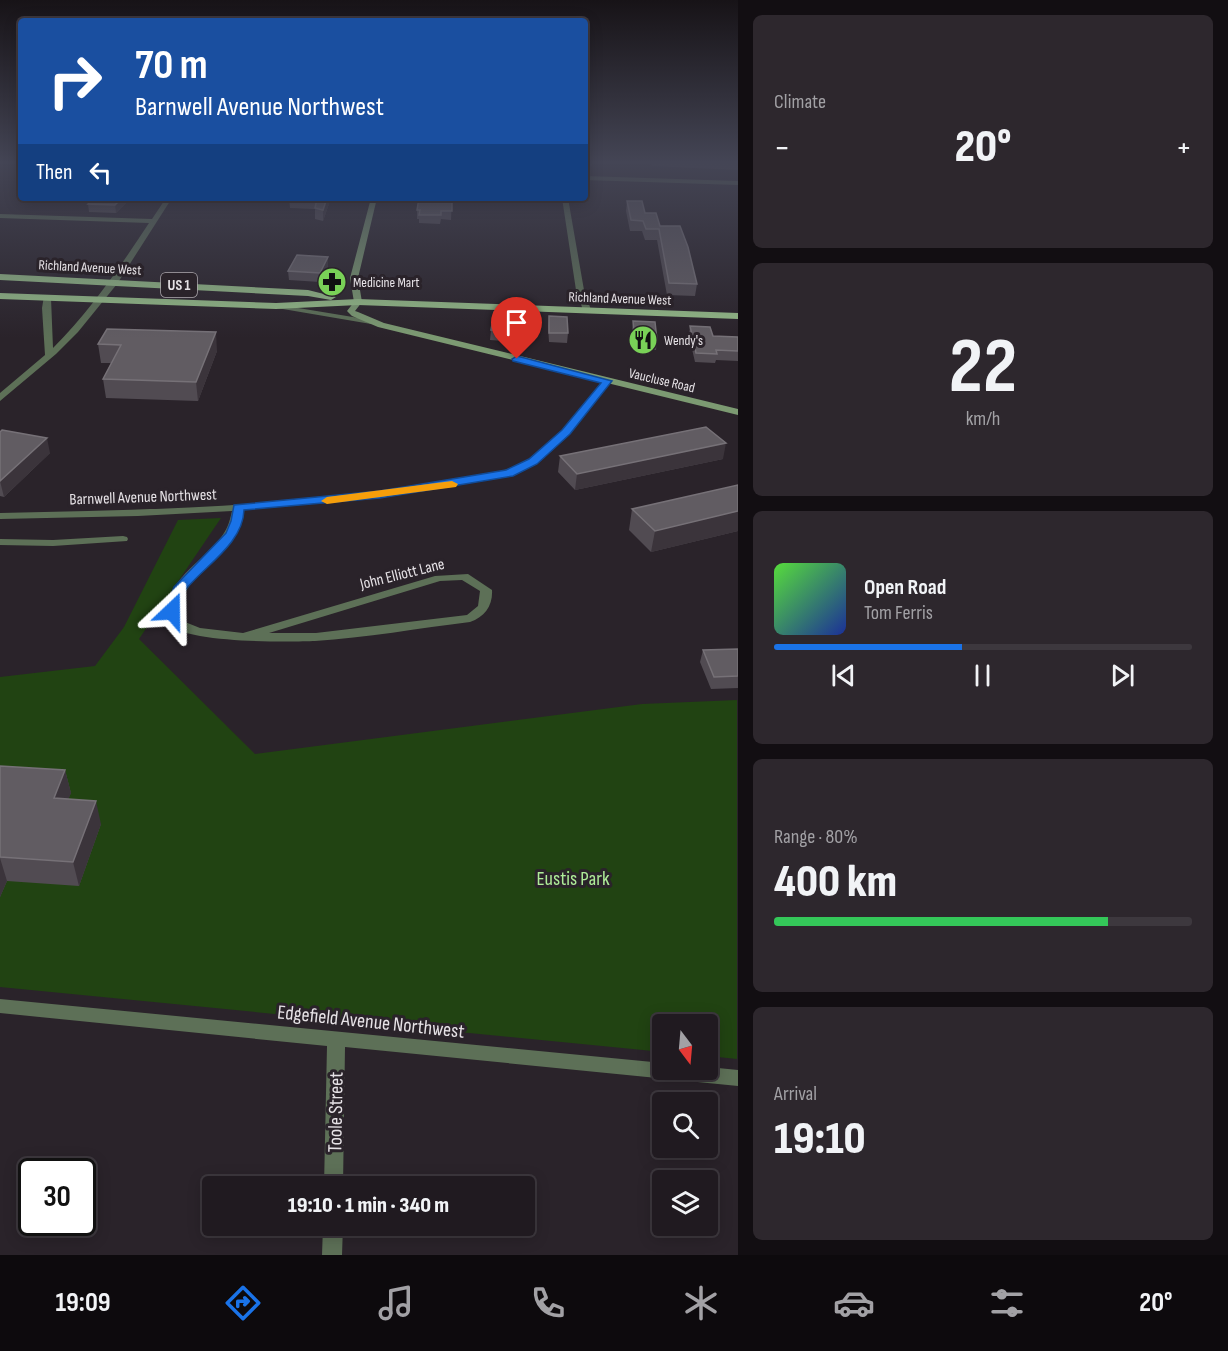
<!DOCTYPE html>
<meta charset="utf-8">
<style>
:root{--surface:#201a20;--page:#2d272d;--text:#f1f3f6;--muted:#a2a1a5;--line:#3d383e;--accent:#1a73e8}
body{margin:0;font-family:"Sofia Sans Condensed",sans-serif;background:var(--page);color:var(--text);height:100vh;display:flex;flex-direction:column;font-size:22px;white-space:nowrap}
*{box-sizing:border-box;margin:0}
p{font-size:20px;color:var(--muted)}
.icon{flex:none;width:33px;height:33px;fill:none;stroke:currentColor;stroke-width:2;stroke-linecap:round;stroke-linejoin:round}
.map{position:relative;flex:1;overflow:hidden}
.drawer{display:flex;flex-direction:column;gap:15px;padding:15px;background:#120e12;width:490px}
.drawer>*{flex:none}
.hud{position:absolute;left:18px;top:18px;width:570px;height:183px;border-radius:6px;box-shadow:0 3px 15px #0003,0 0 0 2px var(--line);background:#1a4fa0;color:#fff;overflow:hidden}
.needle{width:39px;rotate:164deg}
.controls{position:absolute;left:652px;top:1014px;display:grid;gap:12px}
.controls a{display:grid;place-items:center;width:66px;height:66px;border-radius:6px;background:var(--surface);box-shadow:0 3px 15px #0003,0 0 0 2px var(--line);font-size:30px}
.speed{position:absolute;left:18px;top:1158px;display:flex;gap:12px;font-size:30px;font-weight:700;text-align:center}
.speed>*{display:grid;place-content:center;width:78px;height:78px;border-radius:50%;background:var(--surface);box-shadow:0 3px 15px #0003,0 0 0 2px var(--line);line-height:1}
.speed .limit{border:3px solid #111;border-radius:9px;background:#fff;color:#111}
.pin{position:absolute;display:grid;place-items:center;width:51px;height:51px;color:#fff;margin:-62px -26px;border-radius:50% 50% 50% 0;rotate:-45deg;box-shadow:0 0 6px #0007}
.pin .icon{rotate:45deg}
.me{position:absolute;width:66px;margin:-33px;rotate:23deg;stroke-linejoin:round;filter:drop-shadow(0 0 4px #0008)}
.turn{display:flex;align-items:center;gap:21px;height:126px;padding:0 18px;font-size:27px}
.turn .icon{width:78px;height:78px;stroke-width:2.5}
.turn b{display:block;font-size:42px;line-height:51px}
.then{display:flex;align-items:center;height:57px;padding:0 18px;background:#0003;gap:12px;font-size:22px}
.big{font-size:45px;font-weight:800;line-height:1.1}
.drawer .card{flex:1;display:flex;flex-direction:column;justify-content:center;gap:9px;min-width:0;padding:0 21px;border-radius:9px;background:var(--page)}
.drawer .dial{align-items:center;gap:0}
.dial b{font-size:78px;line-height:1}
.song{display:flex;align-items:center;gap:18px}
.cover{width:72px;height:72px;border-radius:9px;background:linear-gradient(135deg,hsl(110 70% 55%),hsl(230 70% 35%))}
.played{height:6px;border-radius:3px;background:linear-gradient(90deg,var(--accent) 45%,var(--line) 45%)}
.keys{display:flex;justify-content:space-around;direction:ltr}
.heat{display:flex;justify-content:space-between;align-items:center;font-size:33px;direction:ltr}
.charge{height:9px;border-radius:4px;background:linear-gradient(90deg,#34c759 80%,var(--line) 0)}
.trip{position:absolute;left:202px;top:1176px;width:333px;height:60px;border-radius:6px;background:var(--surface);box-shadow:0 3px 15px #0003,0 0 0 2px var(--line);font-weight:800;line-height:60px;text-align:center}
.dock{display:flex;height:96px;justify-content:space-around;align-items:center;background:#0d0a0d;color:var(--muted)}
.dock .icon{width:42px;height:42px}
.dock .active{color:var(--accent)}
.dock b{font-size:27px;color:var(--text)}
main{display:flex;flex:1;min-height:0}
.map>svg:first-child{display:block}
</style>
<main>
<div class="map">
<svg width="738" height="1255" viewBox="0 0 738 1255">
<rect width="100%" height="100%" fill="#2a232a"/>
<!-- green -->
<path fill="#214312" d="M221 518 139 639 255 754 642 704 737 700V1059L708 1056V1024H663V1052L0 987V677L95 666 124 627 178 520Z"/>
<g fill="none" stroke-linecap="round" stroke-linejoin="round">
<!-- street -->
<path fill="#5d7057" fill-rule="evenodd" d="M585 176 738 181V185L585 180Z
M166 198H172L117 284 78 332 56 354 0 401V393L45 355 42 308 44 296 51 298 53 348C91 310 120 267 149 223L0 218V214L152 219Z
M562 198H568L584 290 591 310 587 312 583 310 576 290Z
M274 304 371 320 375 322 371 324 277 308 273 306Z
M607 378 611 381 569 434 536 464 500 478 380 498 243 510C233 559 179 569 180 620L200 628 243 633 435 576 468 574 492 590C493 605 485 617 470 622 420 628 365 638 315 641 292 642 179 644 168 622 167 618 168 611 168 608 169 577 207 559 222 536 228 528 230 520 232 511L138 516 0 519V513C145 510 290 507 434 483 461 479 508 474 530 459 560 439 582 407 604 379ZM462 580 480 591 478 606 467 615 316 633H269L440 581Z
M123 536 127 537 128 539 127 541 53 546 0 545V539L53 540Z
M0 999 663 1063V1070H708V1067L738 1070V1086L345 1047 343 1186H324L327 1046 0 1013Z
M323 1226H343L342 1255H322Z"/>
<!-- secondary -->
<path fill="#7c9a72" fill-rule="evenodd" d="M371 198H377L358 278 362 302 355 311 358 312 384 323 738 409V415L378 327 352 316 347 311 354 302 350 278Z"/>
<!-- primary -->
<path fill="#94bb87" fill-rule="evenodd" d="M0 274 308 290 336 297 331 300 308 296 0 280Z
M0 293 276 303 358 299 738 313V319L358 305 276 309 0 299Z"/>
</g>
<!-- wall -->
<path fill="#514b52" d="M585 162H593L592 166 585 167Z
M651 162H738V170L652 166Z
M94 198H131L116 213 89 212 88 204Z
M289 198H331L323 221 315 219V209L290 208Z
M452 198 451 220 441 219 440 224 419 223V219H417V210Z
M496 198H535V202L495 201Z
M627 201 645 213 660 226 697 284 695 296 667 295 657 240H645L642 231H630L626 211Z
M328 257V266L320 282 289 280 288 271Z
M521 314 517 342 490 340 491 330Z
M549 316 568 333 567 343 549 342 548 326Z
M633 321 657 340 656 350 633 348 632 331Z
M690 326 713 336 738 337V361L716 360 715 363 695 362 689 336Z
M107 329 217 351 198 401 106 398 103 379 111 363H101L98 344Z
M0 432 50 453 4 497 0 496Z
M560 456 723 459 575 490 558 472Z
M738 485V531L651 552 629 530 632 509Z
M738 649V688L711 689 700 662 703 650Z
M0 766 65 770 71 793 68 799 101 824 79 886 7 881 0 897Z"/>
<!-- shaded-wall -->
<path fill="#3b343b" d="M122 198H131L116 213 115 205Z
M327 198H331L323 221V210Z
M328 257V266L320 282V273Z
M216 332 217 351 198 401 196 382Z
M47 438 50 453 4 497 0 481Z
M726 443 723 459 575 490 577 474Z
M738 511V531L651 552 655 531Z
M65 770 71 793 59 822 54 798Z
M96 801 101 824 79 886 73 862Z
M0 858 7 881 0 897Z"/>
<!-- building -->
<path fill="#615c62" stroke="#767177" stroke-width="1.5" d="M94 198H122L115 205 88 204Z
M297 198H327L323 210 315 208 317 199Z
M419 198H452V211H441V215H419L420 210H417Z
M627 201H642L645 213H656L660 226H680L688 247 697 284 669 283 659 229H646L643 221 631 220Z
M297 255 328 257 320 273 288 271Z
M494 312 521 314 518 332 491 330Z
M549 316 567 317 568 333H549Z
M633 321 655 322 657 340 635 339Z
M690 326 710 327 713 336 738 337V351L716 350 717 354 696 353Z
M107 329 216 332 196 382 103 379 121 345 98 344Z
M706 427 726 443 577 474 560 456Z
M2 430 47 438 0 481V432Z
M738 485V511L655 531 632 509Z
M738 649V676L714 677 703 650Z
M0 766 65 770 54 798 96 801 73 862 0 857Z"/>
<!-- sky -->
<linearGradient id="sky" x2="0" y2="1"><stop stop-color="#171317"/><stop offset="0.48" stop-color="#444555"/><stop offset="1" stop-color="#444555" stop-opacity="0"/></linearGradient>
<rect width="738" height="338" fill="url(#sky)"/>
<!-- route -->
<path fill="#1a73e8" stroke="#114b97" stroke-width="1.5" d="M517 356 612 381 570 434 537 464 513 476 380 498 244 510C243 543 206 565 187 588 181 596 181 606 176 614H167L165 611 174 587 226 533 231 521 234 505 380 491 506 470 529 459 562 430 601 383 513 361 512 359Z"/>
<!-- slow -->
<path fill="#f59e0b" d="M452 481 458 484 456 487 327 504 321 501 327 497Z"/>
<!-- icons -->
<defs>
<g id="pharmacy-disc" transform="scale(1.5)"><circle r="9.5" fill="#79d157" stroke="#2a232a"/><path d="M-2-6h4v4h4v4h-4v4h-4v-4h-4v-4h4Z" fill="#111"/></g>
<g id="restaurant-disc" transform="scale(1.5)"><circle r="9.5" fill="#79d157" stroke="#2a232a"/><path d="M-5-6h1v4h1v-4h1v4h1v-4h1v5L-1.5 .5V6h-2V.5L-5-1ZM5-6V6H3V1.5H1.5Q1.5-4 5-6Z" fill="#111"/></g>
</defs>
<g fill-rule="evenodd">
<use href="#pharmacy-disc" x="332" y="282"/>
<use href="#restaurant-disc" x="643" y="340"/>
</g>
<g text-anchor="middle" stroke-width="6" stroke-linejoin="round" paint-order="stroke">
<!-- far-street labels -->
<g font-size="14" fill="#e6e2e6" stroke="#2a232a">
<text transform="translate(90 267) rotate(3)" y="5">Richland Avenue West</text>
<text transform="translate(620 298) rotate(2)" y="5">Richland Avenue West</text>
<text transform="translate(662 380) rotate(13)" y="5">Vaucluse Road</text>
</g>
<!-- far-poi labels -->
<g font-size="14" fill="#e6e2e6" stroke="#2a232a" text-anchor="start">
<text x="353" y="287">Medicine Mart</text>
<text x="664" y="345">Wendy's</text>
</g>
<!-- shield labels -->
<rect fill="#2a232a" stroke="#aea9ae" stroke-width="1.5" x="161" y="273" width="36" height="24" rx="4.5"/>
<g font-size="15" font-weight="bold" fill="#e6e2e6">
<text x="179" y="290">US 1</text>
</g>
<!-- street labels -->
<g font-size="16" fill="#e6e2e6" stroke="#2a232a">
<text transform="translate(143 496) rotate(-2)" y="6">Barnwell Avenue Northwest</text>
<text transform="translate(402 573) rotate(-14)" y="6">John Elliott Lane</text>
</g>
<!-- near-park labels -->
<g font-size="20" fill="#aeec98" stroke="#2a232a">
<text x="573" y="885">Eustis Park</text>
</g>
<!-- near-street labels -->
<g font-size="20" fill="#e6e2e6" stroke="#2a232a">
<text transform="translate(371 1021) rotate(6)" y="7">Edgefield Avenue Northwest</text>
<text transform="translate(335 1112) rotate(-89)" y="7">Toole Street</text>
</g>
</g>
</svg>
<div class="controls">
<a><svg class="needle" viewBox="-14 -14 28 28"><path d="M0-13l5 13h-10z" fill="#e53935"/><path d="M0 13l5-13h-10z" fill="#a2a1a5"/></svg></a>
<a><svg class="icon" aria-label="search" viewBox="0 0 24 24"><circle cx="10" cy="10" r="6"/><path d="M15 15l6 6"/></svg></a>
<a><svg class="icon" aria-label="layers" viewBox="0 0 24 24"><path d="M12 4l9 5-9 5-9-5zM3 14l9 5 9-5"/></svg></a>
</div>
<div class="speed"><div class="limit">30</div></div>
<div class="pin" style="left:517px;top:359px;background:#d93025"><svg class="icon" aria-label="arrive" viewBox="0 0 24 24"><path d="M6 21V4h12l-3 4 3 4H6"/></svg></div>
<svg class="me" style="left:172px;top:611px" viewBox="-20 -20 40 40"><path d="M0-17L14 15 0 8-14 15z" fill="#1a73e8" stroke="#fff" stroke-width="4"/></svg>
<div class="trip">19:10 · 1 min · 340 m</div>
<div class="hud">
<div class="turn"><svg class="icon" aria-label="right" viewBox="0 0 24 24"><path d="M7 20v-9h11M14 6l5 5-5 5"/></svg><div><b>70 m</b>Barnwell Avenue Northwest</div></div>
<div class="then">Then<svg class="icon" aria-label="left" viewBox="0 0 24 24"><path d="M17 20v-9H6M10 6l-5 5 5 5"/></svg></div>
</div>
</div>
<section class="drawer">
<div class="card"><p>Climate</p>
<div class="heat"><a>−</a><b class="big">20°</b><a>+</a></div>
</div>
<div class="card dial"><b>22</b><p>km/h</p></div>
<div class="card">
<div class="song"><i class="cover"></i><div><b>Open Road</b><p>Tom Ferris</p></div></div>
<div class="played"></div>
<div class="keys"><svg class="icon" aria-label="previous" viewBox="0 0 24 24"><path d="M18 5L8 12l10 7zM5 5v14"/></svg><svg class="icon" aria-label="pause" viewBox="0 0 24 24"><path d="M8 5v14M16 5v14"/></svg><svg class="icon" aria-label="next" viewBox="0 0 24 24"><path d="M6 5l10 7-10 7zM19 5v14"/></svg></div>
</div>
<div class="card"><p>Range · 80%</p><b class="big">400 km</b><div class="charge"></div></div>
<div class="card"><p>Arrival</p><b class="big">19:10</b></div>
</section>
</main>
<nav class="dock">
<b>19:09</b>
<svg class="icon active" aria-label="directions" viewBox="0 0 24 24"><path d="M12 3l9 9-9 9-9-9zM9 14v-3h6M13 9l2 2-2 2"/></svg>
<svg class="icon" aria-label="music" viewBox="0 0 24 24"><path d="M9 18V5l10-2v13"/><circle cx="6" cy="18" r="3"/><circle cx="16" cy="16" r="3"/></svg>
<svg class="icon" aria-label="phone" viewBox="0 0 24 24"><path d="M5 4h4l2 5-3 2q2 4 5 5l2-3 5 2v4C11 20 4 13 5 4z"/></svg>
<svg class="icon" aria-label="climate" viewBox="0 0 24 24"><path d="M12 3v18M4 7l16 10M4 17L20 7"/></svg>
<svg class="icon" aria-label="car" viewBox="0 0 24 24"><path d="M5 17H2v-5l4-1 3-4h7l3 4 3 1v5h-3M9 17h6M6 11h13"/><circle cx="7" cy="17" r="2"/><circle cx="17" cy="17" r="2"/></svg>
<svg class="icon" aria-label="filters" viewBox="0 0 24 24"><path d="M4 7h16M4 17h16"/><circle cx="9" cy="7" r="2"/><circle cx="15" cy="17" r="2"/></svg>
<b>20°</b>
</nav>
